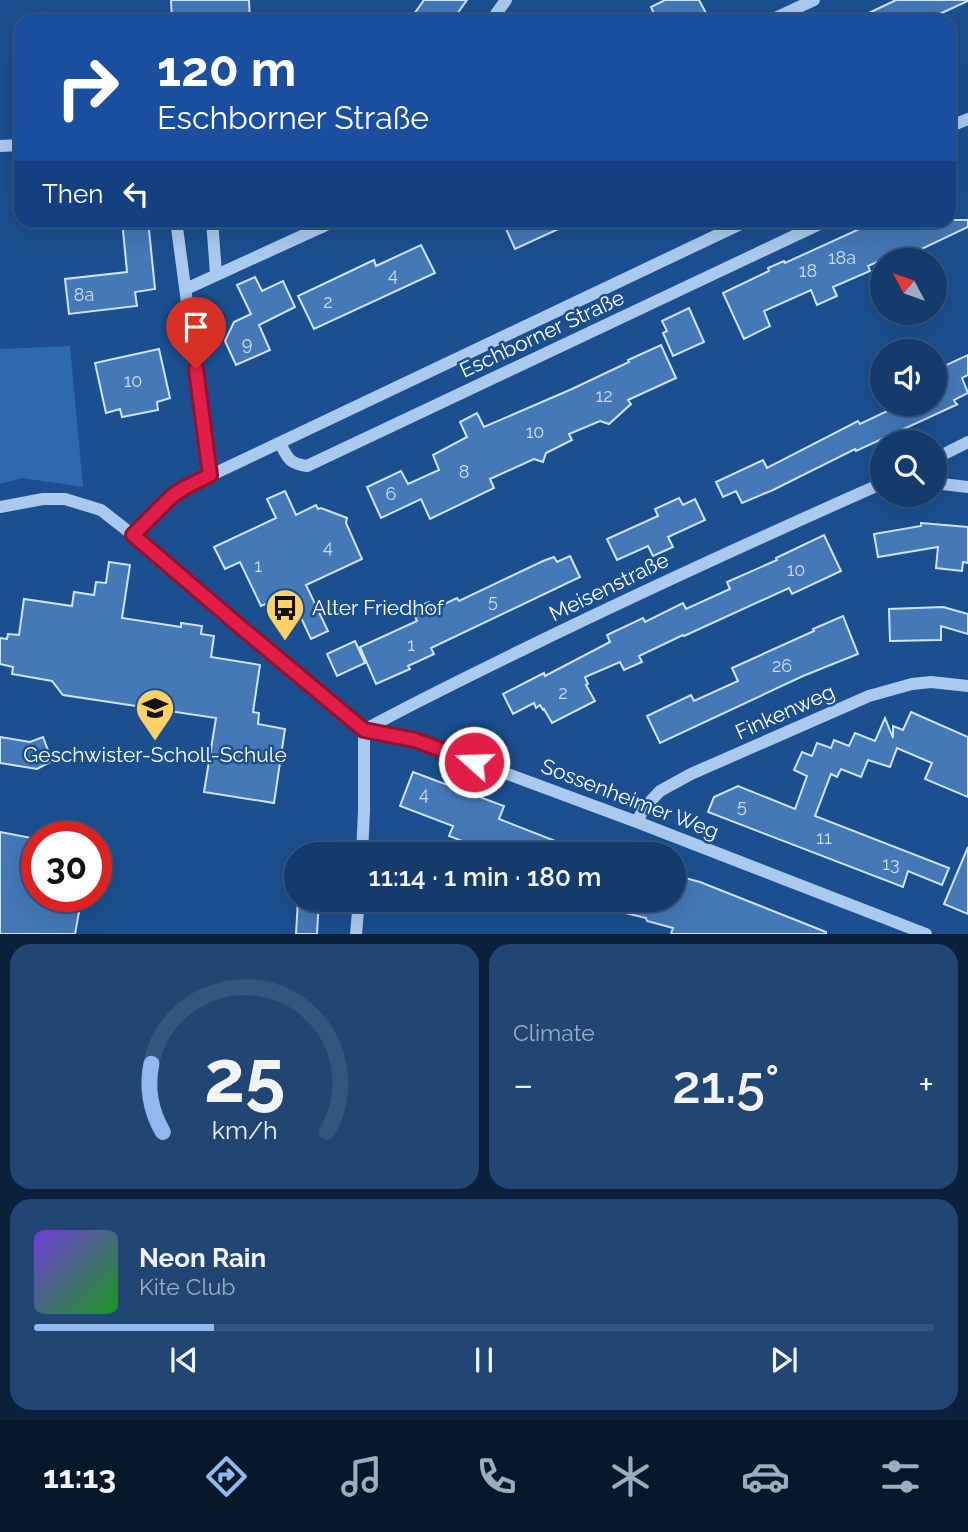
<!DOCTYPE html>
<meta charset="utf-8">
<style>
:root{--surface:#143b6b;--page:#214673;--text:#f1f3f6;--muted:#9dadc1;--line:#33557e;--accent:#90b9f0}
body{margin:0;font-family:Raleway,sans-serif;background:var(--page);color:var(--text);height:100vh;display:flex;flex-direction:column;font-size:26px;white-space:nowrap}
*{box-sizing:border-box;margin:0}
p{font-size:23px;color:var(--muted)}
.icon{flex:none;width:38px;height:38px;fill:none;stroke:currentColor;stroke-width:2;stroke-linecap:round;stroke-linejoin:round}
.map{position:relative;height:934px;overflow:hidden}
.details{display:flex;flex-direction:column;gap:10px;padding:10px;background:#0b203b;flex:1}
.details>*{flex:none}
.top-card{position:absolute;left:14px;top:14px;width:942px;height:214px;border-radius:21px;box-shadow:0 7px 28px #0002,0 0 0 2px var(--line);background:#1a4fa0;color:#fff;overflow:hidden}
.needle{width:46px;rotate:311deg}
.tools{position:absolute;left:870px;top:248px;display:grid;gap:14px}
.tools a{display:grid;place-items:center;width:77px;height:77px;border-radius:50%;background:var(--surface);box-shadow:0 7px 28px #0002,0 0 0 2px var(--line);font-size:35px}
.speed{position:absolute;left:21px;top:821px;display:flex;gap:14px;font-size:35px;font-weight:700;text-align:center}
.speed>*{display:grid;place-content:center;width:91px;height:91px;border-radius:50%;background:var(--surface);box-shadow:0 7px 28px #0002,0 0 0 2px var(--line);line-height:1}
.speed .limit{border:10px solid #d22;background:#fff;color:#111}
.pin{position:absolute;display:grid;place-items:center;width:60px;height:60px;color:#fff;margin:-72px -30px;border-radius:50% 50% 50% 0;rotate:-45deg;box-shadow:0 0 7px #0007}
.pin .icon{rotate:45deg}
.me{position:absolute;width:77px;margin:-38px;rotate:290deg;stroke-linejoin:round;filter:drop-shadow(0 0 5px #0008)}
.turn{display:flex;align-items:center;gap:24px;height:147px;padding:0 28px;font-size:32px}
.turn .icon{width:91px;height:91px;stroke-width:2.5}
.turn b{display:block;font-size:49px;line-height:60px}
.then{display:flex;align-items:center;height:66px;padding:0 28px;background:#0003;gap:14px;font-size:26px}
.big{font-size:52px;font-weight:600;line-height:1.1}
.details .card{flex:1;display:flex;flex-direction:column;justify-content:center;gap:10px;min-width:0;padding:0 24px;border-radius:21px;background:var(--page)}
.details .dial{align-items:center;gap:0}
.dial svg{height:182px;overflow:visible;fill:none;stroke:var(--line);stroke-width:7;stroke-linecap:round;text-anchor:middle}
.dial text{fill:var(--text);stroke:none}
.song{display:flex;align-items:center;gap:21px}
.cover{width:84px;height:84px;border-radius:10px;background:linear-gradient(135deg,hsl(260 70% 55%),hsl(120 70% 35%))}
.played{height:7px;border-radius:4px;background:linear-gradient(90deg,var(--accent) 20%,var(--line) 20%)}
.keys{display:flex;justify-content:space-around;direction:ltr}
.heat{display:flex;justify-content:space-between;align-items:center;font-size:38px;direction:ltr}
.details .tiles{flex:1;display:grid;gap:10px;grid-template-columns:1fr 1fr}
.card:last-child{grid-column:span 2}
.trip{position:absolute;left:284px;top:842px;width:402px;height:70px;border-radius:35px;background:var(--surface);box-shadow:0 7px 28px #0002,0 0 0 2px var(--line);font-weight:600;line-height:70px;text-align:center}
.menu{display:flex;height:112px;justify-content:space-around;align-items:center;background:#08182b;color:var(--muted)}
.menu .icon{width:49px;height:49px}
.menu .current{color:var(--accent)}
.menu b{font-size:32px;color:var(--text)}
.map>svg:first-child{display:block}
</style>
<div class="map">
<svg width="968" height="934" viewBox="0 0 968 934">
<rect width="100%" height="100%" fill="#1b4f8f"/>
<!-- green -->
<path fill="#2e69ad" d="M70 346 83 487 22 478 0 484V349Z"/>
<!-- building -->
<path fill="#4478b7" stroke="#cfe3fa" stroke-width="2" d="M171 0H249L250 21H172Z
M424 0H467L452 21H409Z
M665 0H699L706 13 689 21H657L651 7Z
M896 0H968V1L935 16 938 21H852Z
M122 220H148L155 289 135 292 137 306 69 314 65 279 127 272Z
M502 220H578L515 249Z
M879 220H968V227L909 255 906 249 868 266 870 271 833 287 837 296 817 305 811 290 764 311 770 326 744 339 723 293 769 271 768 268 784 261 785 263Z
M421 245 435 273 314 329 298 296 374 260 376 266Z
M255 277 262 291 283 281 295 307 259 325 270 350 236 365 225 341 234 322 251 314 237 285Z
M689 308 704 342 673 356 663 333 667 331 662 321Z
M661 345 676 378 628 400 631 404 609 424 600 421 569 434 572 440 546 453 543 462 534 459 490 479 494 488 430 519 421 499 381 518 367 487 401 471 408 484 439 470 433 455 467 437 460 422 477 413 484 427 572 389 629 362 628 360Z
M159 349 170 398 157 402 158 410 122 417 120 409 106 413 95 363Z
M968 355V375L962 378 968 393 954 400 956 404H958L856 451 855 449 773 490 742 503 736 491 723 497 716 482 763 460 767 468 858 421 860 424 902 404H934V356L940 368Z
M285 491 296 515 316 505 318 509 321 508 347 518 346 523 362 559 306 585 328 631 311 639 290 594 261 606 240 562 225 569 214 547 276 518 267 499Z
M679 498 683 505 695 499 705 520 668 537 673 547 664 551 653 556 648 546 617 560 607 539 658 516 655 509Z
M921 523 968 527V563L963 562 962 571 936 568 938 547 878 557 874 534 921 526Z
M824 535 841 571 792 594 789 588 684 636 683 635 639 656 642 662 624 670 620 662 585 677 588 684 586 685 595 701 552 723 544 709 543 710 540 705 536 708 534 703 513 714 503 694 544 673 545 676 610 642 607 635 643 618 645 622 683 603 686 609 730 589 727 582 777 560 776 558Z
M570 556 580 577 431 648 434 654 408 666 410 669 376 684 360 647 417 621 412 609 429 602 432 610 457 598 459 601 543 561 554 557 557 562Z
M109 562 130 565 122 618 181 627V623L202 626 201 634 214 636 211 657 260 665 253 712 259 713 258 724 285 729 274 803 204 792 216 718 63 695 52 681 12 674 13 667 0 664V638L7 639 8 634 19 635 24 599 72 606 74 592 94 595 96 582 106 583Z
M943 607 968 614V634L941 626V640L890 641 889 609Z
M843 616 858 654 803 676 660 743 647 716 691 695 694 701 738 681 732 668 814 631 813 629Z
M355 641 365 663 337 676 327 654Z
M911 712 968 737V797L925 779 932 763 897 748 890 767 868 760 861 777 841 769 837 777 831 774 815 816 949 868 942 885 908 871 903 887 708 812 714 797 738 786 795 809 807 776 794 770 802 752 812 756 817 743 831 748 834 740 849 746 855 733 875 741 885 718 893 738V726L903 730Z
M0 737 30 742 43 737 52 761 37 769 0 763Z
M413 772 504 806 499 819 586 853V854H481L483 849 449 836 453 826 400 806Z
M0 832 37 839V896H82L75 934H0Z
M968 847V914L944 904Z
M674 875 700 882 826 932V934H671L673 928 647 921 646 918 597 906 598 900H674Z
M298 900H319L317 934H296Z"/>
<g fill="none" stroke-linecap="round" stroke-linejoin="round">
<!-- minor -->
<path stroke="#a9c9ee" stroke-width="12" d="M491 21 506 0
M769 21 814 0
M948 127 968 119
M0 146 21 145
M176 220 210 475
M212 220 216 274
M186 289 337 220
M280 443C288 459 289 463 307 466L828 220
M934 459 968 442
M934 483 968 487
M0 507 43 499H65L101 510 133 535 243 629 364 730 415 740 451 753 637 822 926 934
M133 535 172 496 184 488 749 220
M364 730C417 701 471 675 526 648 641 592 757 539 874 487H882
M637 822 644 808 660 791 691 774 869 696 912 684 931 682 968 686
M362 854 364 811V730
M356 934 359 900"/>
</g>
<g fill="none" stroke-linecap="round" stroke-linejoin="round">
<!-- route casing -->
<g stroke="#92132f" stroke-width="18">
<path id="route" d="M196 369 210 475 184 488 172 496 133 535 243 629 364 730 415 740 474 762"/>
</g>
<!-- route -->
<use href="#route" stroke="#e11d48" stroke-width="12"/>
</g>
<!-- icons -->
<defs>
<g id="bus-pin" transform="scale(2.0125)"><path d="M0 17L-7.5 6A9.5 9.5 0 1 1 7.5 6Z" fill="#ffd166" stroke="#1b4f8f"/><path d="M-5-6H5V4H4V6H2V4H-2V6H-4V4H-5ZM-3.5-4V0h7V-4ZM-3.5 1.2v1.5H-2V1.2ZM2 1.2v1.5H3.5V1.2Z" fill="#111"/></g>
<g id="school-pin" transform="scale(2.0125)"><path d="M0 17L-7.5 6A9.5 9.5 0 1 1 7.5 6Z" fill="#ffd166" stroke="#1b4f8f"/><path d="M0-5L7-2L0 1L-7-2ZM-4 1L0 2.5L4 1V4Q0 6-4 4Z" fill="#111"/></g>
</defs>
<g fill-rule="evenodd">
<use href="#bus-pin" x="285" y="608"/>
<use href="#school-pin" x="155" y="708"/>
</g>
<g text-anchor="middle" stroke-width="5" stroke-linejoin="round" paint-order="stroke">
<!-- number labels -->
<g font-size="18" fill="#d0dded">
<text x="842" y="264">18a</text>
<text x="808" y="277">18</text>
<text x="393" y="281">4</text>
<text x="84" y="301">8a</text>
<text x="328" y="308">2</text>
<text x="247" y="350">9</text>
<text x="133" y="387">10</text>
<text x="604" y="402">12</text>
<text x="535" y="438">10</text>
<text x="464" y="478">8</text>
<text x="391" y="500">6</text>
<text x="328" y="553">4</text>
<text x="258" y="572">1</text>
<text x="796" y="576">10</text>
<text x="493" y="607">5</text>
<text x="411" y="651">1</text>
<text x="782" y="672">26</text>
<text x="563" y="699">2</text>
<text x="424" y="800">4</text>
<text x="742" y="812">5</text>
<text x="824" y="844">11</text>
<text x="891" y="870">13</text>
</g>
<!-- street labels -->
<g font-size="21" fill="#fff" stroke="#1b4f8f">
<text transform="translate(542 334) rotate(-25)" y="7">Eschborner Straße</text>
<text transform="translate(609 587) rotate(-26)" y="7">Meisenstraße</text>
<text transform="translate(785 712) rotate(-24)" y="7">Finkenweg</text>
<text transform="translate(630 799) rotate(21)" y="7">Sossenheimer Weg</text>
</g>
<!-- poi labels -->
<g font-size="21" fill="#fff" stroke="#1b4f8f" text-anchor="start">
<text x="312" y="615">Alter Friedhof</text>
<text x="155" y="762" text-anchor="middle">Geschwister-Scholl-Schule</text>
</g>
</g>
</svg>
<div class="tools">
<a><svg class="needle" viewBox="-14 -14 28 28"><path d="M0-13l5 13h-10z" fill="#e53935"/><path d="M0 13l5-13h-10z" fill="#9dadc1"/></svg></a>
<a><svg class="icon" aria-label="sound" viewBox="0 0 24 24"><path d="M4 9h4l5-4v14l-5-4H4zM17 9q2 3 0 6"/></svg></a>
<a><svg class="icon" aria-label="search" viewBox="0 0 24 24"><circle cx="10" cy="10" r="6"/><path d="M15 15l6 6"/></svg></a>
</div>
<div class="speed"><div class="limit">30</div></div>
<div class="pin" style="left:196px;top:369px;background:#d93025"><svg class="icon" aria-label="arrive" viewBox="0 0 24 24"><path d="M6 21V4h12l-3 4 3 4H6"/></svg></div>
<svg class="me" style="left:474px;top:762px" viewBox="-20 -20 40 40"><circle r="17" fill="#e11d48" stroke="#fff" stroke-width="3"/><path d="M0-11L8 9 0 5-8 9z" fill="#fff"/></svg>
<div class="trip">11:14 · 1 min · 180 m</div>
<div class="top-card">
<div class="turn"><svg class="icon" aria-label="right" viewBox="0 0 24 24"><path d="M7 20v-9h11M14 6l5 5-5 5"/></svg><div><b>120 m</b>Eschborner Straße</div></div>
<div class="then">Then<svg class="icon" aria-label="left" viewBox="0 0 24 24"><path d="M17 20v-9H6M10 6l-5 5 5 5"/></svg></div>
</div>
</div>
<section class="details">
<div class="tiles">
<div class="card dial"><svg viewBox="0 0 100 80">
<path d="M14 69A42 42 0 1 1 86 69"/>
<path d="M14 69A42 42 0 0 1 9 39" stroke="#90b9f0"/>
<text x="50" y="56" font-size="32" font-weight="700">25</text>
<text x="50" y="72" font-size="11">km/h</text>
</svg></div>
<div class="card"><p>Climate</p>
<div class="heat"><a>−</a><b class="big">21.5°</b><a>+</a></div>
</div>
<div class="card">
<div class="song"><i class="cover"></i><div><b>Neon Rain</b><p>Kite Club</p></div></div>
<div class="played"></div>
<div class="keys"><svg class="icon" aria-label="previous" viewBox="0 0 24 24"><path d="M18 5L8 12l10 7zM5 5v14"/></svg><svg class="icon" aria-label="pause" viewBox="0 0 24 24"><path d="M8 5v14M16 5v14"/></svg><svg class="icon" aria-label="next" viewBox="0 0 24 24"><path d="M6 5l10 7-10 7zM19 5v14"/></svg></div>
</div>
</div>
</section>
<nav class="menu">
<b>11:13</b>
<svg class="icon current" aria-label="directions" viewBox="0 0 24 24"><path d="M12 3l9 9-9 9-9-9zM9 14v-3h6M13 9l2 2-2 2"/></svg>
<svg class="icon" aria-label="music" viewBox="0 0 24 24"><path d="M9 18V5l10-2v13"/><circle cx="6" cy="18" r="3"/><circle cx="16" cy="16" r="3"/></svg>
<svg class="icon" aria-label="phone" viewBox="0 0 24 24"><path d="M5 4h4l2 5-3 2q2 4 5 5l2-3 5 2v4C11 20 4 13 5 4z"/></svg>
<svg class="icon" aria-label="climate" viewBox="0 0 24 24"><path d="M12 3v18M4 7l16 10M4 17L20 7"/></svg>
<svg class="icon" aria-label="car" viewBox="0 0 24 24"><path d="M5 17H2v-5l4-1 3-4h7l3 4 3 1v5h-3M9 17h6M6 11h13"/><circle cx="7" cy="17" r="2"/><circle cx="17" cy="17" r="2"/></svg>
<svg class="icon" aria-label="filters" viewBox="0 0 24 24"><path d="M4 7h16M4 17h16"/><circle cx="9" cy="7" r="2"/><circle cx="15" cy="17" r="2"/></svg>
</nav>
